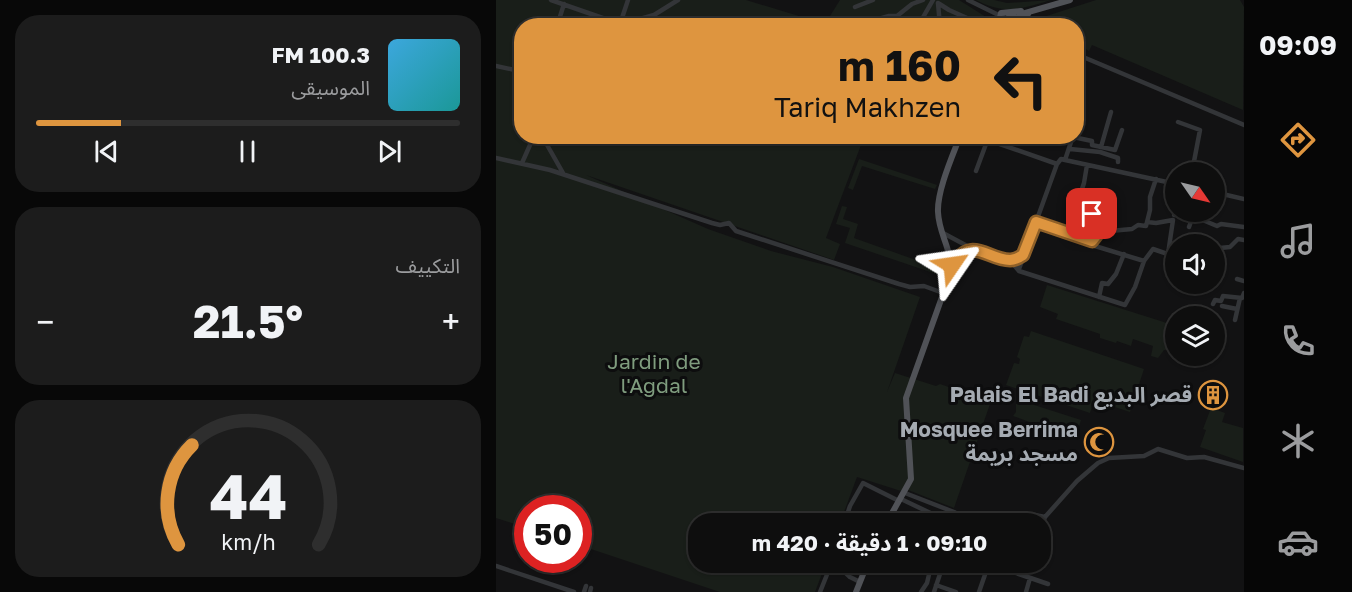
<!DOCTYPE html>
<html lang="ar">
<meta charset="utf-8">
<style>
:root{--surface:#0e0e0e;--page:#1c1c1c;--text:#f1f3f6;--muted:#9b9c9e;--line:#2e2e2e;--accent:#de953f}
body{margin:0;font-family:"Golos Text","Noto Sans Arabic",sans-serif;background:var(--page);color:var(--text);direction:rtl;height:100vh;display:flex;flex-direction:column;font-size:22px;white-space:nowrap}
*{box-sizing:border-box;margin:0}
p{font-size:20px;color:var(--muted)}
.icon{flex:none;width:33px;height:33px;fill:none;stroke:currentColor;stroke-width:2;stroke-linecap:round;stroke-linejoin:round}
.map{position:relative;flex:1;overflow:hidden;direction:ltr}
.sheet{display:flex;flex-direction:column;gap:15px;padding:15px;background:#080808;width:496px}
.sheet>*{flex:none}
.top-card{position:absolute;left:18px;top:18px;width:570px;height:126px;border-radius:24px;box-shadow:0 2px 4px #0004,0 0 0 2px var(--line);direction:rtl;background:#de953f;color:#111;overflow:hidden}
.needle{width:39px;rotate:124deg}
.buttons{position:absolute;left:669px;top:162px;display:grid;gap:12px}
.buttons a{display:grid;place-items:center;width:60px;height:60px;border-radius:50%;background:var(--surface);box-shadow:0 2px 4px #0004,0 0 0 2px var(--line);font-size:30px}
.speed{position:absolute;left:18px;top:495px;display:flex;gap:12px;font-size:30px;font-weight:700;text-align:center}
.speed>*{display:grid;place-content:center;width:78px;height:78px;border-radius:50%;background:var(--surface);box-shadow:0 2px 4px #0004,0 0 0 2px var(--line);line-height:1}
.speed .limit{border:9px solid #d22;background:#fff;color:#111}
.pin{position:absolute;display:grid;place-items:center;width:51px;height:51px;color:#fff;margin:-26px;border-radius:12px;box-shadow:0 3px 9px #0006}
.me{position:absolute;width:66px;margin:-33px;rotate:58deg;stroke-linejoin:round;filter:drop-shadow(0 0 4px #0008)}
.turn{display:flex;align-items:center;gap:21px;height:126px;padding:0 24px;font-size:27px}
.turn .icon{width:78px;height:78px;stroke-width:2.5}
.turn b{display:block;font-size:42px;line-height:51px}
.big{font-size:45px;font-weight:700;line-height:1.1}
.sheet .tile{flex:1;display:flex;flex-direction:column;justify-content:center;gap:9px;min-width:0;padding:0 21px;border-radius:24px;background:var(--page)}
.sheet .dial{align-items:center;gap:0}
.dial svg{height:156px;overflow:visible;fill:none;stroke:var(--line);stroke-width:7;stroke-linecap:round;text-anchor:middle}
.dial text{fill:var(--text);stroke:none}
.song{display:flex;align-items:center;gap:18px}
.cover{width:72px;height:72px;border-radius:9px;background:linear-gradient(135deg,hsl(200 70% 55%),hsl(180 70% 35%))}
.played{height:6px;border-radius:3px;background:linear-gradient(90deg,var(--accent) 20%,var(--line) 20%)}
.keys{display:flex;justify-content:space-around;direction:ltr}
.heat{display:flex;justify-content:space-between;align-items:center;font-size:33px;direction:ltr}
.trip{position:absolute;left:192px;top:513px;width:363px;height:60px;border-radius:24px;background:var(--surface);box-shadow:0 2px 4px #0004,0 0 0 2px var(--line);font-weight:700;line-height:60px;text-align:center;direction:rtl}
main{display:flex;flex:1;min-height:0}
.tabs{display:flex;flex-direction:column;width:108px;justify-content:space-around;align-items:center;background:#060606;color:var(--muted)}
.tabs .icon{width:42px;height:42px}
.tabs .active{color:var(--accent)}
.tabs b{font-size:27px;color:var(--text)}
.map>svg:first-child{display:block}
</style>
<main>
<nav class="tabs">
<b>09:09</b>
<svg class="icon active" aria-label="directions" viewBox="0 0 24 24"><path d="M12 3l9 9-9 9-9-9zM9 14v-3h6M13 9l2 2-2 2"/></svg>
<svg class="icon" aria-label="music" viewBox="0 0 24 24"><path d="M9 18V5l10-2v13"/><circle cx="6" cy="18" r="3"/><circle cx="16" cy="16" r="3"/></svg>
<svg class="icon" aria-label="phone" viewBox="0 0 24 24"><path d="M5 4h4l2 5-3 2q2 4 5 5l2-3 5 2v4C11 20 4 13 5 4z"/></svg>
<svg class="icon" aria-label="climate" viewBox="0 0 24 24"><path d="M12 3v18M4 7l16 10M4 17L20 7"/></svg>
<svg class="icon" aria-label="car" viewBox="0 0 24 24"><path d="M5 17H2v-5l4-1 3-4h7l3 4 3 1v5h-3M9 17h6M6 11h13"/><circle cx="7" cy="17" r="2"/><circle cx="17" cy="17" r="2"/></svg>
</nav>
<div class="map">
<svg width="748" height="592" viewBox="0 0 748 592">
<rect width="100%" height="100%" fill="#121213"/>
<!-- green -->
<path fill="#191e19" d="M0 0H250L329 24 344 0H463L498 22 497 26H26V136L368 137 330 238 344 244 338 260 90 175 212 229 275 251 337 267 424 297 391 392 399 373 440 386 444 384 493 401 492 403 494 404 458 508 407 488 405 491 361 477 344 523 202 524V562L330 563 319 592H224L83 545 82 508H32L31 528 0 518Z
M480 0H498L511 3 555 0C526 9 508 15 480 0Z
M600 0H744L748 7 747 110 596 45 593 51 581 44 580 26 544 25 535 21Z
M363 159 441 185 439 189 366 166 357 190 352 188Z
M346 206 351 207 347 219 362 224 358 238 448 270 446 276 349 243 354 228 340 224Z
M551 285 674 324 671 350H668L662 358 655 356 657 346 637 339 635 346 621 341 620 343 604 338V334L560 319 562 314 544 307Z
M535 331 648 369 634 412 598 400 594 413 510 385 518 363 523 364 524 359 521 357 528 336 533 337Z
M532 403 585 420 579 439 517 416 520 412V404Z
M715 408 729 413 726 422 747 428V462L704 447 710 430 707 429Z"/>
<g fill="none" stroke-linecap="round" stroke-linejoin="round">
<!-- minor -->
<path stroke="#333538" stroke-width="4.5" d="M55 0 124 24 132 0
M472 0 525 26
M442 3 453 10 471 18
M442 3 444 26
M359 7 377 0
M61 26 68 4
M119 26 158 15 182 0
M378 26 381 23 379 20 393 16H401L416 4 427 0
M422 26 437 0
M580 54 748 125
M0 66 19 70
M580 105 584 107 580 123
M682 122 704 130 696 172
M46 136 67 173
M577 137 596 141V145L619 150 626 130
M492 140 561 164
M605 147 615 112
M574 149 604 152 622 158V162
M0 158 54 170 216 223 224 225 233 223 240 231 403 284 414 287 428 286 447 293
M569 160 680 184
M26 163 38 136
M480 171 493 136
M586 191 599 197C598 208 593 216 605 223L603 232
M718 192 748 199
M580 207 588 183 591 165
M678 215 697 216 693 227
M697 216 721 226 725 224 748 227
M540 222 596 241 599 246 648 261 657 249 680 257
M651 222 660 223 677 220 672 254
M447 233 475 248 514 260 523 271 629 305 639 287 648 261
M596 241 603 232 636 229 642 225 650 226 654 210V197L660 179
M718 253 722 252 724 248 734 247 742 239 748 240
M523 269 561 164 565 159 569 160 577 136
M741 279 748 281
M603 297 606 283 612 284 620 274 628 254
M717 304 719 300 725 301 727 296 746 298 748 293
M726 306 741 309
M739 320 744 298
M409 493 458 512 479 524
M405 499 447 519
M351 514 391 524
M348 524 354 506 367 483 403 501
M498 524C505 509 537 514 549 517
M544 531 549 517 581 481 602 463 613 458 648 456 662 449 691 458 708 457 748 468
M338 562 354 577 364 582
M488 562 552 584
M0 566 78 592
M440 585 460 592
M88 592 90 586
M94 592 95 588
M324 592 336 562
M425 592 431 583 436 562
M438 592 448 562
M483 592 493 563
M530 592 534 578"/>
<!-- major -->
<path stroke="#505257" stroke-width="6" d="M503 23 512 18 574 0
M502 26 505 13 525 11
M527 26V18L532 14
M456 265 465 255 480 250
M452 279C460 252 443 238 442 212 441 191 456 157 464 136
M390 524 415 479 410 398 451 283
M360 592 372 562"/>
</g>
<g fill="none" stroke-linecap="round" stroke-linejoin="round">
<!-- route casing -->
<g stroke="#906129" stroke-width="15">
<path id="route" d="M456 265C477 235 491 260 514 260 518 260 524 257 527 255L540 222 596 241 603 232 605 224 596 214"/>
</g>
<!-- route -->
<use href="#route" stroke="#de953f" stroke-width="10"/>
</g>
<!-- icons -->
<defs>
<g id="building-ring" transform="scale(1.5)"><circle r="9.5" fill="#0d0d0e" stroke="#de953f" stroke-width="1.5"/><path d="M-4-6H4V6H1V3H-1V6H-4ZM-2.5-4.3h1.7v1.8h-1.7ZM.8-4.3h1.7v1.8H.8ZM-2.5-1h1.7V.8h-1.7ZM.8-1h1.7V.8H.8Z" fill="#de953f"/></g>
<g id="mosque-ring" transform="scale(1.5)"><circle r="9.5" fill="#0d0d0e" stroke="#de953f" stroke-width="1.5"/><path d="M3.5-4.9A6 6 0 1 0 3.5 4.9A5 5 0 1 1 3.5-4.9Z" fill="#de953f"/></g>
</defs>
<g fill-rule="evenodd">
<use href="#building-ring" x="717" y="395"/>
<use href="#mosque-ring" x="603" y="442"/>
</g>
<g text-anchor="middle" stroke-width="6" stroke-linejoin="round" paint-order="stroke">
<!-- park labels -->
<g font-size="21" fill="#7f9c7e" stroke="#0d0d0e">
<text x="158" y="369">Jardin de<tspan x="158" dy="24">l'Agdal</tspan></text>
</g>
<!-- poi labels -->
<g font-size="21" font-weight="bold" fill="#a5abb2" stroke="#0d0d0e" text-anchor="end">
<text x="696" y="402">Palais El Badi قصر البديع</text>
<text x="582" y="437">Mosquee Berrima<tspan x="582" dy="24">مسجد بريمة</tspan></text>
</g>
</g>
</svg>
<div class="buttons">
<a><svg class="needle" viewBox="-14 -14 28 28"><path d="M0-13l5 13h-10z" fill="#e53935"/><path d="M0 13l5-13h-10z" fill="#9b9c9e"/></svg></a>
<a><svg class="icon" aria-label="sound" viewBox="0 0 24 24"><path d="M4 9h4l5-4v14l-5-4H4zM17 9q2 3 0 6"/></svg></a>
<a><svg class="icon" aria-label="layers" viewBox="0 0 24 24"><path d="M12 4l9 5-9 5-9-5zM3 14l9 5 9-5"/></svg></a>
</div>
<div class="speed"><div class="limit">50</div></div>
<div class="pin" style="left:596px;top:214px;background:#d93025"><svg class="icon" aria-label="arrive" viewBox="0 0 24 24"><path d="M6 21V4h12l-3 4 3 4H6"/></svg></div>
<svg class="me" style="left:456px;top:265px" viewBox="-20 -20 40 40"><path d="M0-17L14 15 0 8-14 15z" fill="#de953f" stroke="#fff" stroke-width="4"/></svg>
<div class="trip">09:10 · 1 دقيقة · 420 m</div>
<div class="top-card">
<div class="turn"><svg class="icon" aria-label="left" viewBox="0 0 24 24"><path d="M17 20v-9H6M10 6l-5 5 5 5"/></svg><div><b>160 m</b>Tariq Makhzen</div></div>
</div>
</div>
<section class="sheet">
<div class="tile">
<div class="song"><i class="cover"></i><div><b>100.3 FM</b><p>الموسيقى</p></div></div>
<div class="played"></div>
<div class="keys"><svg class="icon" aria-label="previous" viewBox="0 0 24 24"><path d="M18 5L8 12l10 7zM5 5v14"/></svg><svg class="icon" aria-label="pause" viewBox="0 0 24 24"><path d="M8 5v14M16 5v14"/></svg><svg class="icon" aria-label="next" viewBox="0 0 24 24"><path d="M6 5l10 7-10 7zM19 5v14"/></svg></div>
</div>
<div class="tile"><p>التكييف</p>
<div class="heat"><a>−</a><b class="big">21.5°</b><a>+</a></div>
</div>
<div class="tile dial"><svg viewBox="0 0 100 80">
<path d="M14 69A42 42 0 1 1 86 69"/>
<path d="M14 69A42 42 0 0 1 21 18" stroke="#de953f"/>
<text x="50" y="56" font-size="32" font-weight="700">44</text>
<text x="50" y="72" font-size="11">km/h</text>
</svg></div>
</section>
</main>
